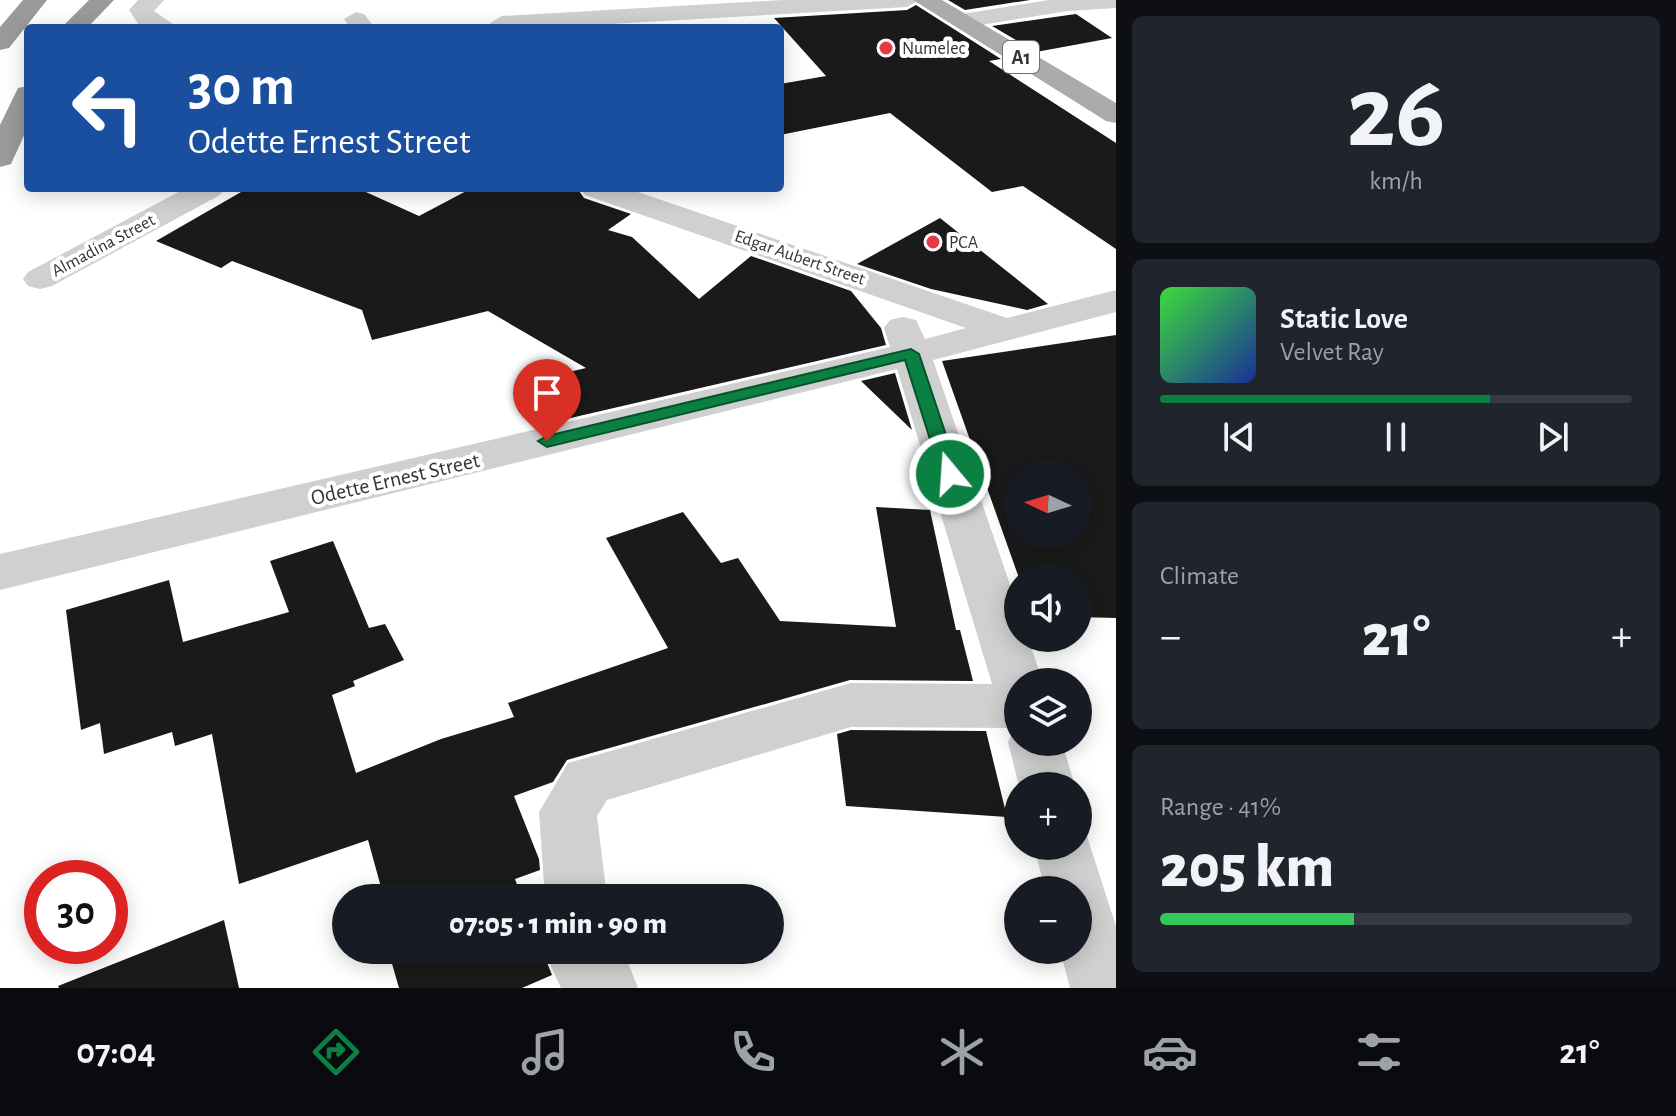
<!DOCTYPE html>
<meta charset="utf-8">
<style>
:root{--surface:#171b24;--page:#20242c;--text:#f1f3f6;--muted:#9ea1a6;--line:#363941;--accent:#0b8043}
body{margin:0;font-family:"Alegreya Sans",sans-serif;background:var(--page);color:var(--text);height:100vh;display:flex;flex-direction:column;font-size:30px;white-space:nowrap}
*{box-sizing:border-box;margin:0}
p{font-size:26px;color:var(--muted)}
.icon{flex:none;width:44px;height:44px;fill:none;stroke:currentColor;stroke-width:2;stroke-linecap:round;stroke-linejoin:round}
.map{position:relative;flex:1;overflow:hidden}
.panel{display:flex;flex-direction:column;gap:16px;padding:16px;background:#0d0f14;width:560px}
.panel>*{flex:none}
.hud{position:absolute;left:24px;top:24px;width:760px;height:168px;border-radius:8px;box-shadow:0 4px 20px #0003;background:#1a4fa0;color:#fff;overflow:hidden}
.needle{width:52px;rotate:274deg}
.controls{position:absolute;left:1004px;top:460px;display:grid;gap:16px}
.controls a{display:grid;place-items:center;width:88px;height:88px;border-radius:50%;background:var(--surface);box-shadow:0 4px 20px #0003;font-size:40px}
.speed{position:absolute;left:24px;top:860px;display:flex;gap:16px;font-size:40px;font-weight:700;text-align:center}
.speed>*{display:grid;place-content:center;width:104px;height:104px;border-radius:50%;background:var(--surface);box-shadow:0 4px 20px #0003;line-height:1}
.speed .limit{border:12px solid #d22;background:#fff;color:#111}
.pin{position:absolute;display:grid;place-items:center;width:68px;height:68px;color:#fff;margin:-82px -34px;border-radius:50% 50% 50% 0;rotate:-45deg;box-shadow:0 0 8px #0007}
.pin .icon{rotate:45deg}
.me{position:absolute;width:88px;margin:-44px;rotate:342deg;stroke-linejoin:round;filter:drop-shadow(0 0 6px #0008)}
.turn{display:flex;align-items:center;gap:28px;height:168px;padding:0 32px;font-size:36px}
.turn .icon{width:104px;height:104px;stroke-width:2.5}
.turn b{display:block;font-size:56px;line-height:68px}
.big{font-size:60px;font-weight:800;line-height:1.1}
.panel .widget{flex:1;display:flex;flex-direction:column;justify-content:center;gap:12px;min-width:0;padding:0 28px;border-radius:12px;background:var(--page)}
.panel .dial{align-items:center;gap:0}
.dial b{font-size:104px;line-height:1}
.song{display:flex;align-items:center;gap:24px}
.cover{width:96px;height:96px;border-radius:12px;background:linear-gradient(135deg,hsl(120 70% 55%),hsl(230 70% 35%))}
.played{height:8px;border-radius:4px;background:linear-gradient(90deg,var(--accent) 70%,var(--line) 70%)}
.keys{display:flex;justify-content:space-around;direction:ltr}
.heat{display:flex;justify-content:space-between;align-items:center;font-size:44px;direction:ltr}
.charge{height:12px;border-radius:6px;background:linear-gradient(90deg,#34c759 41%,var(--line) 0)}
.trip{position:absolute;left:332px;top:884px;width:452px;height:80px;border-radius:40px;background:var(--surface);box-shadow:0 4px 20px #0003;font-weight:800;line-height:80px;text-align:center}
.menu{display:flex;height:128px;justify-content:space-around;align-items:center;background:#090b0e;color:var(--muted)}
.menu .icon{width:56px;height:56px}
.menu .on{color:var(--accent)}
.menu b{font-size:36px;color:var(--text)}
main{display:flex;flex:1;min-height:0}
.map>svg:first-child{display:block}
</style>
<main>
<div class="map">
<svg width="1116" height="988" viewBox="0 0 1116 988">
<rect width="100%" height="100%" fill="#fff"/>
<!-- building -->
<path fill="#1a1a1a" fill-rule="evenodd" d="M948 0H1030L965 10Z
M916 5 1001 59 989 61 1116 143V249L1023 186 992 192 890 113 780 135V84L826 76 774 18 907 10Z
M1076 14 1112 38 1036 52 992 26Z
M248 188H357L419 216 472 188H577L584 198 631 214 608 230 632 237 699 299 751 256 851 291 881 328 886 345 549 423 522 383 586 368 488 311 372 340 362 310 232 261 221 268 156 241Z
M940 218 1048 304 1027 310 931 289 857 264Z
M1116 335V618L1078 617V578H1019L942 361ZM1018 474H1078V534H1018Z
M895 373 912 430 861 381Z
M876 507 930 510 956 630H960L973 681 850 680 567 760 553 782 514 796 539 859 540 870 515 879 522 898H384L368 840 239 884 212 734 175 746 172 732 104 754 100 723 81 730 66 610 169 580 183 642 289 612 270 561 333 541 369 628 385 624 404 660 353 681 355 686 332 695 356 773 441 739 514 717 508 703 668 648 606 538 683 512 721 563 738 558 780 621 896 627Z
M851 730 986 731 1007 817 846 806 837 734Z
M224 920 239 988H59L58 986Z
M388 950H542L552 975 522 988H399Z"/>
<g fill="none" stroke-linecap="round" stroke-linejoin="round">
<!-- minor -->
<path fill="#d0d0d0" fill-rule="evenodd" d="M138 0H164L154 11 179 28 139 25 129 10Z
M783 0H919L907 7 541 28H493L490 23 502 16Z
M1049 0H1116V8L1068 11 962 28 950 21 962 14Z
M356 12 364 14 375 28H350L344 19Z
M186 188H225L220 195 52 286 40 289 28 286 23 279 28 272Z
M580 188H626L1007 318 1116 290V312L933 360 1018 608V638H1028L1043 682H1018V742H1062L1075 786H1019L1008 742 1014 728 851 727 607 800 597 816 607 898H545L539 812 568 763 851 683 992 684 897 369 0 590V554L890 347 884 328 890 320 903 317 916 320 925 339 966 328 585 195Z
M1078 824 1084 827 1116 926V988H1070L1060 950H1078V890H1045L1034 846H1078Z
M549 950H613L629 965 638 988H561L550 964Z"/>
<!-- major -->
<path fill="#ababab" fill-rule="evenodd" d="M913 0H942L1116 103V123L1106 121Z"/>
<!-- highway -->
<path fill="#9a9a9a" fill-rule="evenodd" d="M23 0H47L9 48 0 50V27Z
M89 0H114L87 28H61Z
M28 86V127L11 164 0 167V125L18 88Z"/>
</g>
<!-- route -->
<path fill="#0b8043" stroke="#07532c" stroke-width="2" d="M911 349 919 354 959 474 956 478H943L941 474 905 360 547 447 538 441 547 436Z"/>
<!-- markers -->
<g fill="#e63946" stroke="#fff" stroke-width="3">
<circle cx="886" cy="48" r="8"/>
<circle cx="933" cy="242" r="8"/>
</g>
<g text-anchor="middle" stroke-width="8" stroke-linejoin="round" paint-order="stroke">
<!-- far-poi labels -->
<g font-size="18" fill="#333" stroke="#fff" text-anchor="start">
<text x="902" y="54">Numelec</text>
<text x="949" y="248">PCA</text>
</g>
<!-- far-street labels -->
<g font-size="18" fill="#333" stroke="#fff">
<text transform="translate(103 245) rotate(-28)" y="6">Almadina Street</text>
<text transform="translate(800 257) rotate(19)" y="6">Edgar Aubert Street</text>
</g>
<!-- shield labels -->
<rect fill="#fff" stroke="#707070" stroke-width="2" x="1003" y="41" width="36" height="32" rx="6"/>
<g font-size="20" font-weight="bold" fill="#333">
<text x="1021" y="64">A1</text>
</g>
<!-- street labels -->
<g font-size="22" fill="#333" stroke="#fff">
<text transform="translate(395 478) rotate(-13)" y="8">Odette Ernest Street</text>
</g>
</g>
</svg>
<div class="controls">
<a><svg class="needle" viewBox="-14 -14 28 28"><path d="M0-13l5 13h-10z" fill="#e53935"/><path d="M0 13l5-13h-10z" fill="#9ea1a6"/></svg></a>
<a><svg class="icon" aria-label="sound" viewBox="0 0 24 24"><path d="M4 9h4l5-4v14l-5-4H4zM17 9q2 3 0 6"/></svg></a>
<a><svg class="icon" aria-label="layers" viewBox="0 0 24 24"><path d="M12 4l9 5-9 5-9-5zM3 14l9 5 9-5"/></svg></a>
<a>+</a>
<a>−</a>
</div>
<div class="speed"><div class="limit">30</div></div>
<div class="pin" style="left:547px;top:441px;background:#d93025"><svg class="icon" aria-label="arrive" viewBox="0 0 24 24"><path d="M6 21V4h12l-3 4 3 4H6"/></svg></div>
<svg class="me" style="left:950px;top:474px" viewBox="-20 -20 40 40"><circle r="17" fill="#0b8043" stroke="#fff" stroke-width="3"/><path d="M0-11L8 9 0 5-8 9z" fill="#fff"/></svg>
<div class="trip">07:05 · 1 min · 90 m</div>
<div class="hud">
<div class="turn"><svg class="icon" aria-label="left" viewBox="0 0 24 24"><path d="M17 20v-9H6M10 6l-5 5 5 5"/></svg><div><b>30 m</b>Odette Ernest Street</div></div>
</div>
</div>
<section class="panel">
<div class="widget dial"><b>26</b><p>km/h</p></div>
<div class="widget">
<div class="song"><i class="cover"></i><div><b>Static Love</b><p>Velvet Ray</p></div></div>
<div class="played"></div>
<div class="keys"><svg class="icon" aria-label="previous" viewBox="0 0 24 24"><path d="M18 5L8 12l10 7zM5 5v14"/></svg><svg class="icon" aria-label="pause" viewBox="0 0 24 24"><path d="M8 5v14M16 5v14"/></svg><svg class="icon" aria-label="next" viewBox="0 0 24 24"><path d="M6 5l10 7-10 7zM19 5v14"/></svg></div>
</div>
<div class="widget"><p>Climate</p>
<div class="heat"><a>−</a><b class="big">21°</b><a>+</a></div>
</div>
<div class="widget"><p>Range · 41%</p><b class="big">205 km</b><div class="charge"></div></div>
</section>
</main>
<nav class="menu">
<b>07:04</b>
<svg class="icon on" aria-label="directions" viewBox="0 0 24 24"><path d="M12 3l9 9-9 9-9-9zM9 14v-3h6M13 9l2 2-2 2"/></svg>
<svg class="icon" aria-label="music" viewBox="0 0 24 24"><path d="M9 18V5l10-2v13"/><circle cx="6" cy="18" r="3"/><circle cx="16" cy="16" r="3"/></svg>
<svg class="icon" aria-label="phone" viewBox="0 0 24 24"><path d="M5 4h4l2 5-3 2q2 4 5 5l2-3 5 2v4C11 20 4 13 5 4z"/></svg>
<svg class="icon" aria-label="climate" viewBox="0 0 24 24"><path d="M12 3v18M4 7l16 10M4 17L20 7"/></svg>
<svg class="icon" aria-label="car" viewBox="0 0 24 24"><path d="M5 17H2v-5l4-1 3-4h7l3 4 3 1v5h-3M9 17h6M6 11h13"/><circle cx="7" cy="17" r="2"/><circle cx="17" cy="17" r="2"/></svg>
<svg class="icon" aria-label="filters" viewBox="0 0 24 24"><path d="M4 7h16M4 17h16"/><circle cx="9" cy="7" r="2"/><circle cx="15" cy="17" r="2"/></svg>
<b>21°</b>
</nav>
